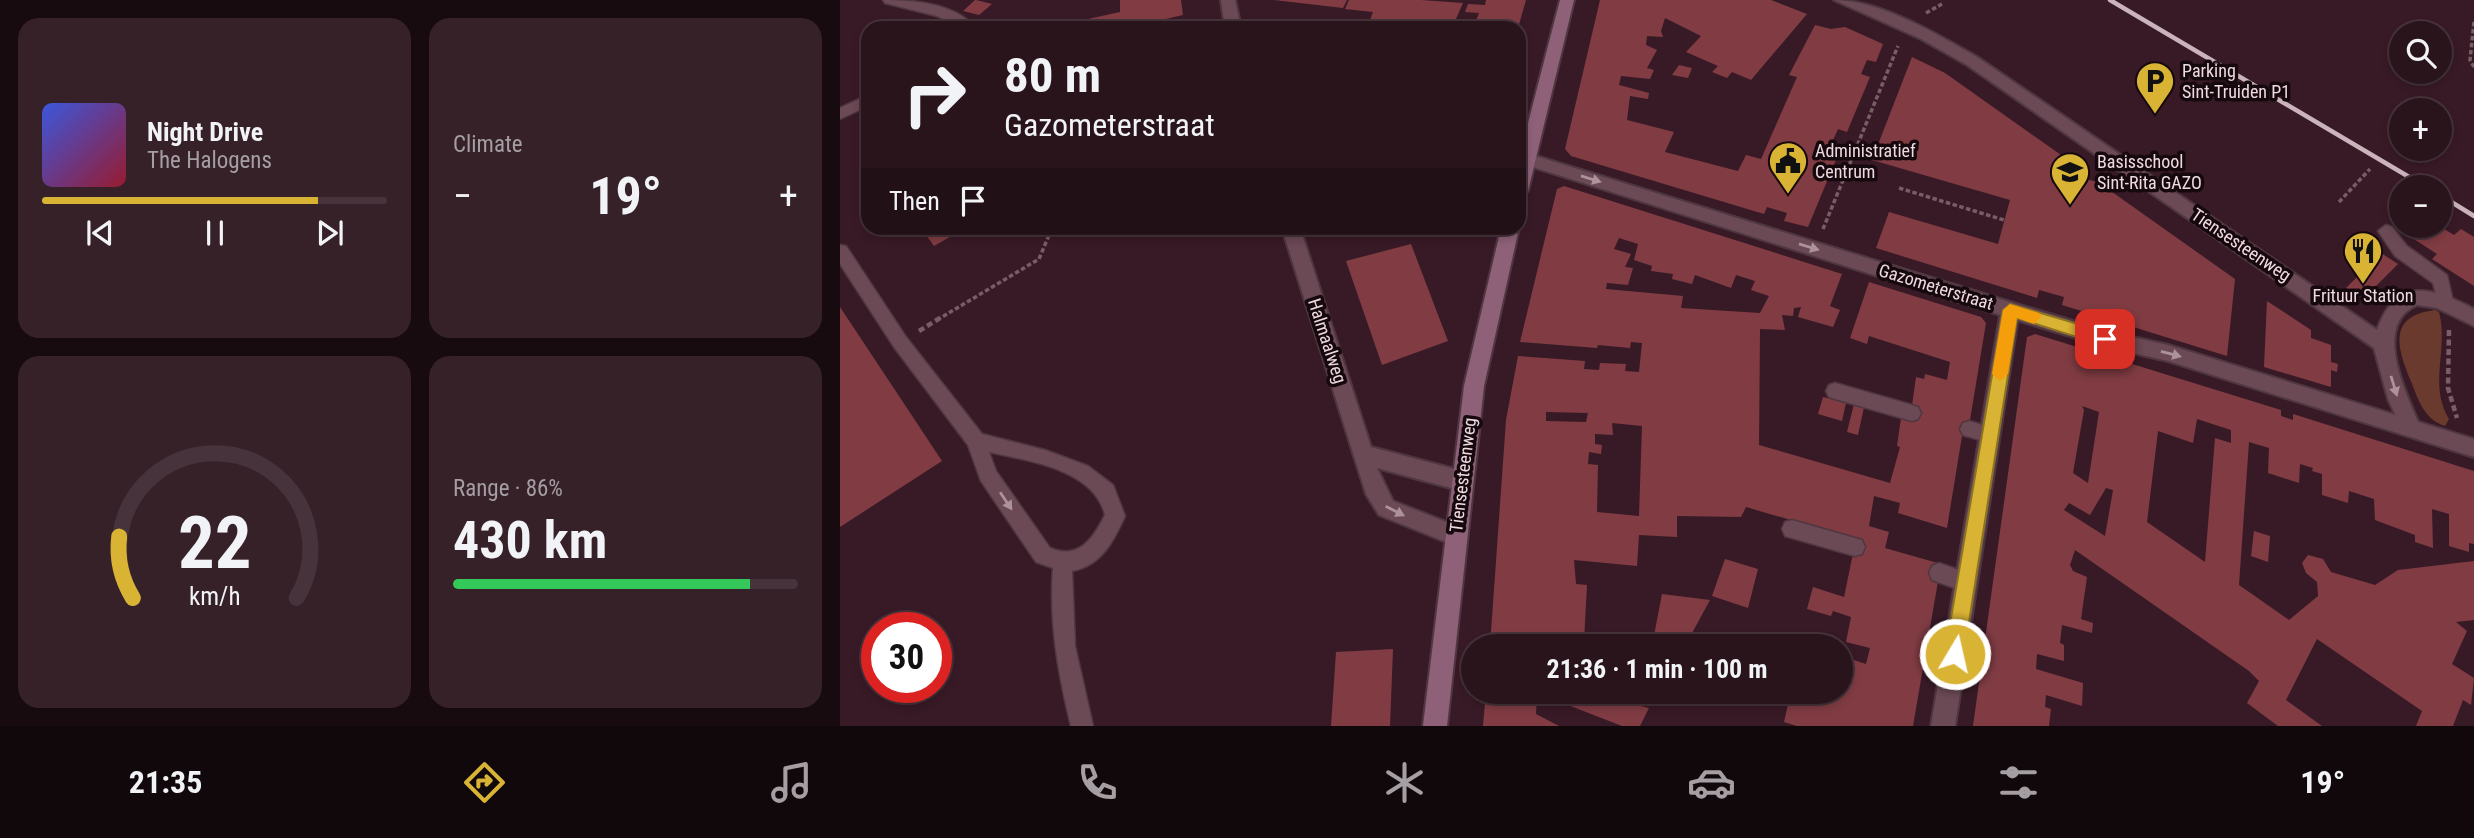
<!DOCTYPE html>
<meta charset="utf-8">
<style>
:root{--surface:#2a141c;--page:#362129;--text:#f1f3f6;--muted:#a59ea3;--line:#46333b;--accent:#d9b334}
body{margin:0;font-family:"Roboto Condensed",sans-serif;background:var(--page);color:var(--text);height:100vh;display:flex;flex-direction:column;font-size:26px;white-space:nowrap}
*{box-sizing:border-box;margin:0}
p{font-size:23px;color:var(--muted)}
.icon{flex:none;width:38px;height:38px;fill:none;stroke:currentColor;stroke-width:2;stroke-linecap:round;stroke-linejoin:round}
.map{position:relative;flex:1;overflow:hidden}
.panel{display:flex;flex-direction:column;gap:18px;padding:18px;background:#170b0f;width:840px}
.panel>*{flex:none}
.top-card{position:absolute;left:21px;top:21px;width:665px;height:214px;border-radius:21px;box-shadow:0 4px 10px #0003,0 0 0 2px var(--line);background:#2a141c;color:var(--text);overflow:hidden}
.buttons{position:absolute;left:1549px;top:21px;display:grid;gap:14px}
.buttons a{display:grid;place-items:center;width:63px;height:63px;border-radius:50%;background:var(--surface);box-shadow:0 4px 10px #0003,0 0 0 2px var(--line);font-size:35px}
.speed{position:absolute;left:21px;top:612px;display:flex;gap:14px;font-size:35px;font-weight:700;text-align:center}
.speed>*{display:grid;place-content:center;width:91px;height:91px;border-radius:50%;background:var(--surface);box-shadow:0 4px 10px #0003,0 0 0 2px var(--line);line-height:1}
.speed .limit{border:10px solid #d22;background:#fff;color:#111}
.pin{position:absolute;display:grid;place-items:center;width:60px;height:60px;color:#fff;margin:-30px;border-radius:14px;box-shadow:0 4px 10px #0006}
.me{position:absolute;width:77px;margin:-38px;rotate:9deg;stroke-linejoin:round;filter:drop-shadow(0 0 5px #0008)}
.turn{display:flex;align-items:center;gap:24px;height:147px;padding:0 28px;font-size:32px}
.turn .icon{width:91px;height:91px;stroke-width:2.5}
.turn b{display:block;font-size:49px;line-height:60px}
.then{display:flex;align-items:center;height:66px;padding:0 28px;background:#0003;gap:14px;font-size:26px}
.big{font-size:52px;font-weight:700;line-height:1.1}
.panel .widget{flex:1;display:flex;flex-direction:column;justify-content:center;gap:10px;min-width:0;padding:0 24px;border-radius:21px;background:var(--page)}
.panel .dial{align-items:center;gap:0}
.dial svg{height:182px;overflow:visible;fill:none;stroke:var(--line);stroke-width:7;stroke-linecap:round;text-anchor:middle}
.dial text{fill:var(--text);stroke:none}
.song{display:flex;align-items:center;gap:21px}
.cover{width:84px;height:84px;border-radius:10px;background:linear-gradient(135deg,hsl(230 70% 55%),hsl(350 70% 35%))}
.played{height:7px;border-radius:4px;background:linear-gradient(90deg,var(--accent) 80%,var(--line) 80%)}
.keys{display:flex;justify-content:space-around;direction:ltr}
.heat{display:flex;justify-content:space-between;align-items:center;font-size:38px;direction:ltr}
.charge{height:10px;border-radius:5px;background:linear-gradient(90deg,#34c759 86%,var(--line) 0)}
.panel .tiles{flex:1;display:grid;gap:18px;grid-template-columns:repeat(2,1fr)}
.trip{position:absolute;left:621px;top:634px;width:392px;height:70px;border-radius:35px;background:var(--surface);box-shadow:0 4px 10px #0003,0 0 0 2px var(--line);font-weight:700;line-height:70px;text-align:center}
.tabs{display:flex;height:112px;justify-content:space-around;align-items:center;background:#11080b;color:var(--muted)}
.tabs .icon{width:49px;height:49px}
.tabs .current{color:var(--accent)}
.tabs b{font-size:32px;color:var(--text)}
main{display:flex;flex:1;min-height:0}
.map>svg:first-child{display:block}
</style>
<main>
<section class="panel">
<div class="tiles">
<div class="widget">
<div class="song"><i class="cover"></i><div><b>Night Drive</b><p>The Halogens</p></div></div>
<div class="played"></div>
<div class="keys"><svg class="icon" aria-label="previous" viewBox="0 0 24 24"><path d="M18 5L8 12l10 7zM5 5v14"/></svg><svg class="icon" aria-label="pause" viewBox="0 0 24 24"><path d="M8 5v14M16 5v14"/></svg><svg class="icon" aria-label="next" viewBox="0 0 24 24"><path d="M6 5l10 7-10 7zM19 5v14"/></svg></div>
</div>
<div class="widget"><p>Climate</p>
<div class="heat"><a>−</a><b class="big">19°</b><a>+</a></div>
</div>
<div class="widget dial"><svg viewBox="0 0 100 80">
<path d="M14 69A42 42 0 1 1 86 69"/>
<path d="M14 69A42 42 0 0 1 8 42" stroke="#d9b334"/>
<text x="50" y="56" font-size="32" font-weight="700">22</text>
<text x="50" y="72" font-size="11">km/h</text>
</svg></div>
<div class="widget"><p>Range · 86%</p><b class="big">430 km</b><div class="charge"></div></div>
</div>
</section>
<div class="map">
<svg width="1634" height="726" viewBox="0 0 1634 726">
<rect width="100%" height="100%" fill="#381a26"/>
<!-- green -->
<path fill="#6a3a2f" d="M1595 310 1599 312C1609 348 1588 385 1609 419L1605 426C1583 419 1578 398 1570 379 1557 346 1548 316 1595 310Z"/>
<!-- building -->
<path fill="#813c43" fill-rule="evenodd" d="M135 0H136L152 4 139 15 123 11Z
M280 0H341L343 15 304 24 282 19 264 23 248 19 280 12Z
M434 0H507L503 8Z
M509 0H581L623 3 612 28H527L533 12 505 9Z
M646 0H686L678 28H633L639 13 625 12 628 4 645 5Z
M760 0H931L967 14 911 80 892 72 887 78 872 72 878 66 846 52 861 36 825 18 821 31 823 37 807 36 806 45 817 50 807 68 814 70 810 79 781 76 779 85 809 93 808 99 790 96 787 120 834 132 825 152 898 171 906 155 921 159 957 77 949 75 975 25 991 29 1005 27 1043 44 1036 62 1027 60 1021 74 1030 77 1007 132 998 129 990 147 1000 150 968 227 944 221 947 213 927 207 924 214 731 156 725 149Z
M421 20 464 26V28H416Z
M1072 57 1105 73 1238 167 1236 177 1258 182 1395 279 1387 356 1222 305 1224 297 1199 290 1197 298 1036 248 1049 212 1158 244 1170 200 1032 160Z
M839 65 852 68 848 78 832 75Z
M724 186 1002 274 990 306 1000 310 993 327 958 317 961 307 954 308 953 316 942 315 945 330 920 329 919 445 1050 483 1060 447 1057 446 1061 418 1070 420 1076 377 1084 379 1085 374 1107 380 1110 362 1029 336 1027 344 1010 338 1029 282 1141 317 1146 323 1127 438 1122 436 1107 528 1058 513 1060 503 1034 496 1029 526 1049 532 1045 548 1101 564 1073 726H957L944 722 951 691H1001V656L1026 664 1030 648 1006 642 1011 617 993 611 991 616 967 609 973 587 1004 597 1016 539 906 507 901 517 837 516V537L799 535 797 566 734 560 736 584 747 585 744 641 796 646H650L666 420 678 356 745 361 744 369 759 370 760 363 786 364 785 371 799 372 802 343 791 342 790 348 758 345 757 348 680 342 717 189ZM779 238 798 244 794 260 812 266 811 271 833 274 832 279 852 284 855 275 891 288 896 275 915 281 911 290 929 296 920 313 841 308 843 296 766 289 767 283 788 285 793 268 785 267 791 254 774 249ZM706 412 748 413 746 422 706 421ZM772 423 802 426 799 516 757 512 758 465 748 464 749 452 761 454 762 445 755 444V434L773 435Z
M1575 226H1599L1614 235 1621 229 1634 237V286L1592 259 1597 254 1566 234Z
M99 228H148L136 234H115L94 246 86 235Z
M495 228H521L498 235Z
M571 244 608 341 542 365 506 261Z
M1541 253 1558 264 1523 299 1506 288Z
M1427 301 1471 330V338L1491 345V362L1498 364 1497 372 1491 370V387L1424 367Z
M0 307 102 461 0 527Z
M1195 334 1441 410V416L1453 420V414L1634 471V544L1629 543V552L1609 546V514L1592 509 1593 548 1575 542V535L1535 520 1534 499 1509 491 1508 503 1482 495V474L1472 471 1473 468 1460 464 1459 483 1428 473 1429 448 1409 442 1399 585 1449 620 1478 596 1477 582 1466 573 1462 563 1468 555 1483 559 1491 572 1535 585 1558 570 1634 561V620L1616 622 1627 631 1612 664 1634 678 1631 705 1623 700 1613 726H1576L1582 711 1477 639 1446 700 1482 726H1438L1407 703 1419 681 1409 671 1235 550 1230 565 1233 571 1247 577 1241 619 1253 623 1252 633 1222 625 1220 643 1224 645V661L1197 654 1196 669 1243 683 1242 706 1206 695 1205 707 1211 709 1209 726H1133L1187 337ZM1242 406 1259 412 1248 483 1233 473 1244 410ZM1357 419 1391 430V443L1375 438 1365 562 1307 522 1318 431 1353 443ZM1266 488 1273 490 1265 536 1224 510 1229 503 1250 515Z
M983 397 1006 403 1002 421 978 414Z
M1014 404 1024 407 1018 435 1007 432Z
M1414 531 1430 536 1428 562 1411 556Z
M885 559 918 569 908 608 872 596Z
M822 594 870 600 845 646H812Z
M553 649 550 726H491L496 652Z
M646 691H739L809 708 800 726H782L697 693 696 714 719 726H643Z"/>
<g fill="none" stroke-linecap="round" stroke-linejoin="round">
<!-- service casing -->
<g stroke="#4f3741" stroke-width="3">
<path id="service" d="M43 0C73 0 115 3 136 28H120L97 16 45 3Z
M28 95V106L0 119V108Z
M1546 225 1552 227 1567 246 1607 275 1613 301 1611 306H1599L1593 283 1555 256 1538 231Z
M0 245 6 246 66 337 142 434 205 450 248 466 273 485 285 516C273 542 262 565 232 571L235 646 253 726H231C218 673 209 623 213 568L196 562 141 481 128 445 54 347 0 264ZM149 452C189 461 254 469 265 515 253 539 239 560 210 548L156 471Z
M995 383 1072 405 1078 407 1081 413 1078 419 1072 421 995 399 989 397 986 391 989 385Z
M1129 421 1156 429 1159 435 1156 441 1150 443 1123 435 1120 429 1123 423Z
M952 520 1022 540 1025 547 1022 554 1015 556 945 536 942 529 945 522Z
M1099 563 1133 575 1136 582 1133 589 1126 592 1092 580 1089 573 1092 566Z"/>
</g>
<!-- minor casing -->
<g stroke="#4f3741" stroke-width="4">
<path id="minor" d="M994 0C1040 0 1097 34 1137 57L1537 330C1556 276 1593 287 1634 309V326L1597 308 1577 305C1531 325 1567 396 1581 428L1578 434 1571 437 1564 434 1548 399 1534 348 1127 65 1081 39Z
M1170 302 1177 305 1179 310 1115 726H1091L1161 310 1163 305Z"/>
</g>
<!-- tertiary casing -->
<g stroke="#4f3741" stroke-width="4">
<path id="tertiary" d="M381 0H395L401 28H385Z
M686 153 1170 302 1266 331 1328 345 1634 439V457L1328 361 1266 347 1170 318 680 163V155Z
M442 228H460L531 447 622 471 629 474 632 481 629 488 622 491 537 468 553 501 624 529 627 536 624 543 616 546 539 515 526 494Z"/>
</g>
<!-- secondary casing -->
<g stroke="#4f3741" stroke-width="4">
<path id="secondary" d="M720 0H734L688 191 679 197V158Z
M661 228H679L644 386 607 726H583L624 386Z"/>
</g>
<!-- path-far1 -->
<path stroke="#785d67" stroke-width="3.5" stroke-dasharray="4.5 2.5" stroke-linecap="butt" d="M1086 13 1102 4
M1634 22 1630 60 1634 67
M1006 171 1025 178
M1059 188 1164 220
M1499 202 1530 169
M983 229 1058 46
M97 320 199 259 212 228"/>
<!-- path -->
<path stroke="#785d67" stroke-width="4.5" stroke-dasharray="6 3.5" stroke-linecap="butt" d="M1609 330 1608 388 1617 418
M79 331 100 318"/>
<!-- service -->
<use href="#service" fill="#6b4955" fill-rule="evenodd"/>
<!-- minor -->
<use href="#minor" fill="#6b4955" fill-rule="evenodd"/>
<!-- tertiary -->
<use href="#tertiary" fill="#6b4955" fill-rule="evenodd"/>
<!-- secondary -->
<use href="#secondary" fill="#8e6179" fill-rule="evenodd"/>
<!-- rail -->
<path stroke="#cab3bb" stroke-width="4.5" d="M1270 0 1586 187
M1600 195 1634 216"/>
</g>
<!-- one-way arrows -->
<defs><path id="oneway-solid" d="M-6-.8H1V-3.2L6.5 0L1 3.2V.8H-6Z" transform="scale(1.75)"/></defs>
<g fill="#ad929b">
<use href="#oneway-solid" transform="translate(751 179) rotate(17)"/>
<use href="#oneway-solid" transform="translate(969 247) rotate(17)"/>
<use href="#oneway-solid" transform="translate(1331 354) rotate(15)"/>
<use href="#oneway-solid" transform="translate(1554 386) rotate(73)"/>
<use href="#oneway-solid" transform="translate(166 501) rotate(56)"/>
<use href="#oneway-solid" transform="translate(555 511) rotate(27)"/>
</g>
<!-- route -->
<path fill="#d9b334" stroke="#8d7422" stroke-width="2" d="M1170 304 1265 332 1273 339 1265 346 1177 318 1124 654 1122 661 1115 663 1108 661 1105 654 1163 310Z"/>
<!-- slow -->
<path fill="#f59e0b" d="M1170 304 1199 313 1201 317 1194 324 1177 318 1168 374 1160 381 1152 374 1163 310Z"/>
<!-- icons -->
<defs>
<g id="parking-pin" transform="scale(2.0125)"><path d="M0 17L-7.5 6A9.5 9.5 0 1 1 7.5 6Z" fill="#d9b334" stroke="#16090e"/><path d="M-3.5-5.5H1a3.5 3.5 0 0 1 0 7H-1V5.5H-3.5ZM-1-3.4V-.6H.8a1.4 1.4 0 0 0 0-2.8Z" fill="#111"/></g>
<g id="civic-pin" transform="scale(2.0125)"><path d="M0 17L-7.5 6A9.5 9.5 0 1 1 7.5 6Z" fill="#d9b334" stroke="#16090e"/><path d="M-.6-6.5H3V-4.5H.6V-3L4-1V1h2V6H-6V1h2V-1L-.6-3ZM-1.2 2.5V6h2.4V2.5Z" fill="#111"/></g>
<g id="school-pin" transform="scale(2.0125)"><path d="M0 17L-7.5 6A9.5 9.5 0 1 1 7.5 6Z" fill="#d9b334" stroke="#16090e"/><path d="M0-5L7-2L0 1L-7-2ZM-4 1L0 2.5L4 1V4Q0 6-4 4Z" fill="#111"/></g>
<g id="restaurant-pin" transform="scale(2.0125)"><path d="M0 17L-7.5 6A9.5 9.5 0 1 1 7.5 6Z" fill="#d9b334" stroke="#16090e"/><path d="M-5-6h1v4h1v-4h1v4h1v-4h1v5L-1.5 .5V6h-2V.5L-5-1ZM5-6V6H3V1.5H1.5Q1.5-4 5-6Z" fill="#111"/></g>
</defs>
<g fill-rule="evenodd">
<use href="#parking-pin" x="1315" y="81"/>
<use href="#civic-pin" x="948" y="161"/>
<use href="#school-pin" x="1230" y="172"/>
<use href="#restaurant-pin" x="1523" y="251"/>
</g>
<g text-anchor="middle" stroke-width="7" stroke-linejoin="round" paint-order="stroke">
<!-- poi labels -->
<g font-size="18" fill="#efdae1" stroke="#16090e" text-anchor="start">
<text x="1342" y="77">Parking<tspan x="1342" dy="21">Sint-Truiden P1</tspan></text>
<text x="975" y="157">Administratief<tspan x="975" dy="21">Centrum</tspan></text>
<text x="1257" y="168">Basisschool<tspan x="1257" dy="21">Sint-Rita GAZO</tspan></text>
<text x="1523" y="302" text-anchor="middle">Frituur Station</text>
</g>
<!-- street labels -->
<g font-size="18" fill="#efdae1" stroke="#16090e">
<text transform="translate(1401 245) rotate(34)" y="6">Tiensesteenweg</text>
<text transform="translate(1096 287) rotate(17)" y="6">Gazometerstraat</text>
<text transform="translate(487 341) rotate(72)" y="6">Halmaalweg</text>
<text transform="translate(623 475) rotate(-83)" y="6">Tiensesteenweg</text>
</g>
</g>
</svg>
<div class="buttons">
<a><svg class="icon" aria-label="search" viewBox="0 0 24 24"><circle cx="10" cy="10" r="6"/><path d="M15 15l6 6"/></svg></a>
<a>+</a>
<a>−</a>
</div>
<div class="speed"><div class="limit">30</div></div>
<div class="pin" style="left:1265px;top:339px;background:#d93025"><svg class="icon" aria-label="arrive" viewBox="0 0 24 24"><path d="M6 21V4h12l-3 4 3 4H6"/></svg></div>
<svg class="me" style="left:1115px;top:654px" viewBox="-20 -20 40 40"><circle r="17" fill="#d9b334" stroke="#fff" stroke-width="3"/><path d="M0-11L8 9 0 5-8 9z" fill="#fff"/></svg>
<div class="trip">21:36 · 1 min · 100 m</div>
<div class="top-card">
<div class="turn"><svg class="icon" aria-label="right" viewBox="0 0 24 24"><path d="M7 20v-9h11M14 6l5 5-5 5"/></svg><div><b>80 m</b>Gazometerstraat</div></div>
<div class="then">Then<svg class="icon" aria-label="arrive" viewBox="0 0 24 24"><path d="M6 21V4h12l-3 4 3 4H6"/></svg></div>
</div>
</div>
</main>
<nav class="tabs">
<b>21:35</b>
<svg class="icon current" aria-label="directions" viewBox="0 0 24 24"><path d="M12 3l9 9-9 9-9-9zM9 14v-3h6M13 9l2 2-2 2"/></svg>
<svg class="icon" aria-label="music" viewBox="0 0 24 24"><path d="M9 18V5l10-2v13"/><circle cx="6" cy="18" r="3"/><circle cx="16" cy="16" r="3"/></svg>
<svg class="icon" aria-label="phone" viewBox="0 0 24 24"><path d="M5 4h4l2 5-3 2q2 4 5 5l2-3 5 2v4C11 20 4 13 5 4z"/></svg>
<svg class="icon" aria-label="climate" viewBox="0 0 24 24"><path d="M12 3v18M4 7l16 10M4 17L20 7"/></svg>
<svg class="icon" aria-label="car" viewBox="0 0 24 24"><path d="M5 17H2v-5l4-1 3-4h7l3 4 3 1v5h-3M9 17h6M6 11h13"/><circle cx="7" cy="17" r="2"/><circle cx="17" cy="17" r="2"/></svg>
<svg class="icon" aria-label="filters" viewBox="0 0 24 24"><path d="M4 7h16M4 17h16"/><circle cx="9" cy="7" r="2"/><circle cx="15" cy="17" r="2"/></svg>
<b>19°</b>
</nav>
